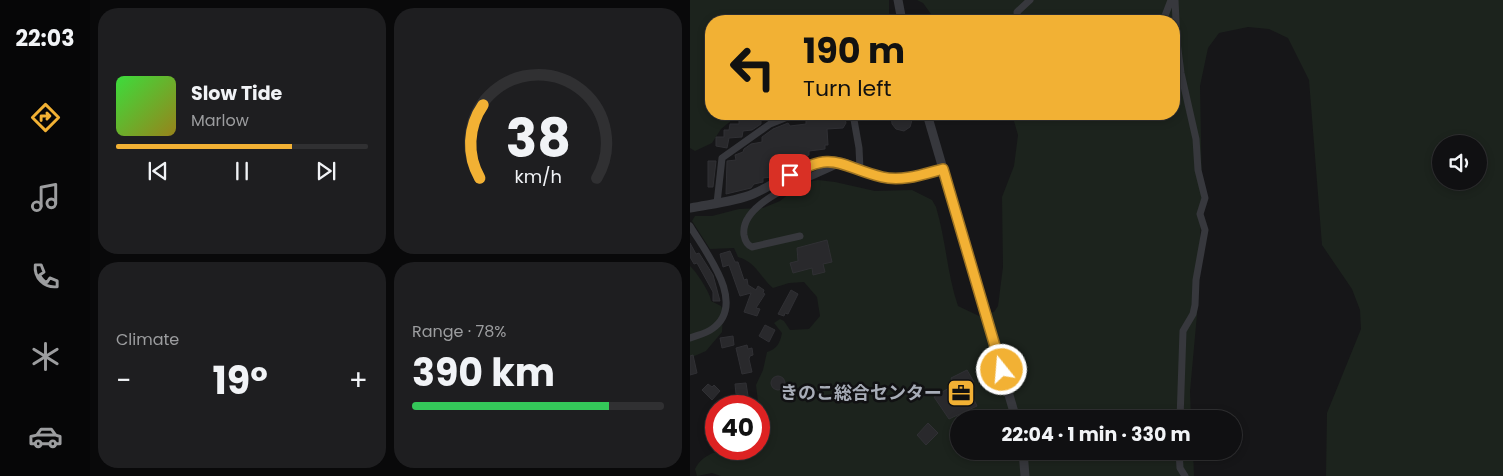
<!DOCTYPE html>
<meta charset="utf-8">
<style>
:root{--surface:#101012;--page:#1e1e20;--text:#f1f3f6;--muted:#9c9d9f;--line:#303032;--accent:#f2b134}
body{margin:0;font-family:Poppins,"Noto Sans JP",sans-serif;background:var(--page);color:var(--text);height:100vh;display:flex;flex-direction:column;font-size:19px;white-space:nowrap}
*{box-sizing:border-box;margin:0}
p{font-size:16px;color:var(--muted)}
.icon{flex:none;width:28px;height:28px;fill:none;stroke:currentColor;stroke-width:2;stroke-linecap:round;stroke-linejoin:round}
.map{position:relative;flex:1;overflow:hidden}
.details{display:flex;flex-direction:column;gap:8px;padding:8px;background:#09090a;width:600px}
.details>*{flex:none}
.guide{position:absolute;left:15px;top:15px;width:475px;height:105px;border-radius:20px;box-shadow:0 2px 8px #0003,0 0 0 1px var(--line);background:#f2b134;color:#111;overflow:hidden}
.tools{position:absolute;left:742px;top:135px;display:grid;gap:10px}
.tools a{display:grid;place-items:center;width:55px;height:55px;border-radius:50%;background:var(--surface);box-shadow:0 2px 8px #0003,0 0 0 1px var(--line);font-size:25px}
.speed{position:absolute;left:15px;top:395px;display:flex;gap:10px;font-size:25px;font-weight:700;text-align:center}
.speed>*{display:grid;place-content:center;width:65px;height:65px;border-radius:50%;background:var(--surface);box-shadow:0 2px 8px #0003,0 0 0 1px var(--line);line-height:1}
.speed .limit{border:8px solid #d22;background:#fff;color:#111}
.pin{position:absolute;display:grid;place-items:center;width:42px;height:42px;color:#fff;margin:-21px;border-radius:10px;box-shadow:0 2px 8px #0006}
.me{position:absolute;width:55px;margin:-28px;rotate:343deg;stroke-linejoin:round;filter:drop-shadow(0 0 4px #0008)}
.turn{display:flex;align-items:center;gap:18px;height:105px;padding:0 15px;font-size:22px}
.turn .icon{width:65px;height:65px;stroke-width:2.5}
.turn b{display:block;font-size:35px;line-height:42px}
.big{font-size:38px;font-weight:700;line-height:1.1}
.details .card{flex:1;display:flex;flex-direction:column;justify-content:center;gap:8px;min-width:0;padding:0 18px;border-radius:20px;background:var(--page)}
.details .dial{align-items:center;gap:0}
.dial svg{height:130px;overflow:visible;fill:none;stroke:var(--line);stroke-width:7;stroke-linecap:round;text-anchor:middle}
.dial text{fill:var(--text);stroke:none}
.song{display:flex;align-items:center;gap:15px}
.cover{width:60px;height:60px;border-radius:8px;background:linear-gradient(135deg,hsl(120 70% 55%),hsl(50 70% 35%))}
.played{height:5px;border-radius:2px;background:linear-gradient(90deg,var(--accent) 70%,var(--line) 70%)}
.keys{display:flex;justify-content:space-around;direction:ltr}
.heat{display:flex;justify-content:space-between;align-items:center;font-size:28px;direction:ltr}
.charge{height:8px;border-radius:4px;background:linear-gradient(90deg,#34c759 78%,var(--line) 0)}
.details .tiles{flex:1;display:grid;gap:8px;grid-template-columns:repeat(2,1fr)}
.trip{position:absolute;left:260px;top:410px;width:292px;height:50px;border-radius:25px;background:var(--surface);box-shadow:0 2px 8px #0003,0 0 0 1px var(--line);font-weight:700;line-height:50px;text-align:center}
main{display:flex;flex:1;min-height:0}
.dock{display:flex;flex-direction:column;width:90px;justify-content:space-around;align-items:center;background:#060607;color:var(--muted)}
.dock .icon{width:35px;height:35px}
.dock .selected{color:var(--accent)}
.dock b{font-size:22px;color:var(--text)}
.map>svg:first-child{display:block}
</style>
<main>
<nav class="dock">
<b>22:03</b>
<svg class="icon selected" aria-label="directions" viewBox="0 0 24 24"><path d="M12 3l9 9-9 9-9-9zM9 14v-3h6M13 9l2 2-2 2"/></svg>
<svg class="icon" aria-label="music" viewBox="0 0 24 24"><path d="M9 18V5l10-2v13"/><circle cx="6" cy="18" r="3"/><circle cx="16" cy="16" r="3"/></svg>
<svg class="icon" aria-label="phone" viewBox="0 0 24 24"><path d="M5 4h4l2 5-3 2q2 4 5 5l2-3 5 2v4C11 20 4 13 5 4z"/></svg>
<svg class="icon" aria-label="climate" viewBox="0 0 24 24"><path d="M12 3v18M4 7l16 10M4 17L20 7"/></svg>
<svg class="icon" aria-label="car" viewBox="0 0 24 24"><path d="M5 17H2v-5l4-1 3-4h7l3 4 3 1v5h-3M9 17h6M6 11h13"/><circle cx="7" cy="17" r="2"/><circle cx="17" cy="17" r="2"/></svg>
</nav>
<section class="details">
<div class="tiles">
<div class="card">
<div class="song"><i class="cover"></i><div><b>Slow Tide</b><p>Marlow</p></div></div>
<div class="played"></div>
<div class="keys"><svg class="icon" aria-label="previous" viewBox="0 0 24 24"><path d="M18 5L8 12l10 7zM5 5v14"/></svg><svg class="icon" aria-label="pause" viewBox="0 0 24 24"><path d="M8 5v14M16 5v14"/></svg><svg class="icon" aria-label="next" viewBox="0 0 24 24"><path d="M6 5l10 7-10 7zM19 5v14"/></svg></div>
</div>
<div class="card dial"><svg viewBox="0 0 100 80">
<path d="M14 69A42 42 0 1 1 86 69"/>
<path d="M14 69A42 42 0 0 1 16 24" stroke="#f2b134"/>
<text x="50" y="56" font-size="32" font-weight="700">38</text>
<text x="50" y="72" font-size="11">km/h</text>
</svg></div>
<div class="card"><p>Climate</p>
<div class="heat"><a>−</a><b class="big">19°</b><a>+</a></div>
</div>
<div class="card"><p>Range · 78%</p><b class="big">390 km</b><div class="charge"></div></div>
</div>
</section>
<div class="map">
<svg width="813" height="476" viewBox="0 0 813 476">
<rect width="100%" height="100%" fill="#161618"/>
<!-- green -->
<path fill="#1c231d" fill-rule="evenodd" d="M0 0H199V16L195 21H21V114H49L31 129 22 143 5 151 0 148Z
M227 0H813V476H636L637 413 671 329 670 310 662 289 632 245 619 80 598 38 579 29 558 27 529 33 518 48 510 86 512 193 507 314 500 391 501 419H269V451H503L504 476H31L22 473 7 476 5 469C17 446 47 449 69 449V410L66 385 73 370 77 352C87 349 90 343 92 333L84 323 90 319 94 321 100 330 119 329 130 316 127 297 114 282 99 283 83 288C70 277 66 262 48 257L44 248 20 249 2 221 5 216H22L49 209 73 208 90 201 113 183 128 180 145 182 185 191 222 190 242 200 246 207C256 240 257 274 268 306L289 316 304 312 308 306 313 267 312 197 324 166 328 135 322 114H484V21H246L233 3ZM751 144H789V181H751Z
M0 266C6 271 21 294 21 301L31 306 33 311 32 332 16 351 0 358Z"/>
<!-- building -->
<path fill="#29292c" stroke="#303034" d="M58 114H71V124L62 130 53 131 52 137 39 138 37 148 26 146V137H34V130H39L40 124H49V119L53 118V115Z
M154 114 156 123 153 128 137 129 138 145H135V149L119 151V155L101 162V165L91 166V171L82 172V177L73 178V182L64 184 61 188 36 194 37 161 46 160 45 155 53 152 54 149 61 144 72 142V137L83 129 98 123 100 126 116 124V115Z
M201 114H221L222 120 220 127 214 131 206 129 202 124Z
M18 161H26L23 187H18Z
M137 240 142 262 133 264 135 272 123 275 122 268 103 273 100 263 108 261 107 248Z
M0 243 6 254 9 253 23 275 30 301H23V292L7 263 4 264 0 257Z
M40 251 45 262H48L54 280 57 279 58 285 66 290 68 286 74 290 73 293 75 294 66 308 70 309 67 316 54 312 61 293 50 296 39 265 33 267 30 254Z
M101 290 108 294 98 314 95 313 94 316 88 314Z
M75 325 85 330 79 342 69 336Z
M43 336 44 345 32 348 30 338Z
M57 345 58 349 62 348 63 355 60 356 59 359 62 372 52 374 46 348Z
M3 355 7 373 0 375V356Z
M277 370 284 382 282 383 284 388 279 390 287 406 259 419 244 397 264 385 261 378Z
M81 383a7 7 0 1 1 14 0a7 7 0 1 1-14 0Z
M56 383 59 402 58 404 51 405 49 394H46L45 384Z
M18 384 22 387 24 385 30 391 22 400 12 390Z
M238 423 248 433 236 445 227 435Z"/>
<g fill="none" stroke-linecap="round" stroke-linejoin="round">
<!-- minor -->
<path stroke="#37383d" stroke-width="7" d="M485 0 487 42 491 73 506 139 508 170 515 198 510 214 515 230 506 280 505 305 503 314 493 331 490 419
M328 21 327 12 340 0
M473 21 481 0
M163 114 169 148 170 169
M27 203 32 158 80 124 105 114
M0 226C16 253 58 304 22 329 15 334 7 335 0 338
M110 236 62 247C57 245 55 241 54 235 49 199 128 176 152 162
M489 451 490 468 495 476"/>
<!-- tertiary -->
<path stroke="#37383d" stroke-width="9" d="M208 0 212 21
M237 114 326 419
M0 208C20 204 44 202 63 194 87 184 109 164 135 161 156 159 174 173 193 177 213 181 234 174 253 169
M333 451 335 476"/>
</g>
<g fill="none" stroke-linecap="round" stroke-linejoin="round">
<!-- route casing -->
<g stroke="#9d7322" stroke-width="12">
<path id="route" d="M100 175C145 150 148 166 192 177 212 182 234 174 253 169L312 370"/>
</g>
<!-- route -->
<use href="#route" stroke="#f2b134" stroke-width="9"/>
</g>
<!-- icons -->
<defs>
<g id="office-square" transform="scale(1.4375)"><rect x="-9" y="-9" width="18" height="18" rx="4" fill="#f2b134" stroke="#111113"/><path d="M-6-3h4V-5.5h4V-3h4V5H-6ZM-1-4.5V-3h2v-1.5ZM-6 0V1H6V0Z" fill="#111"/></g>
</defs>
<g fill-rule="evenodd">
<use href="#office-square" x="271" y="393"/>
</g>
<g text-anchor="middle" stroke-width="5" stroke-linejoin="round" paint-order="stroke">
<!-- poi labels -->
<g font-size="18" font-weight="bold" fill="#a8adb8" stroke="#111113" text-anchor="end">
<text x="252" y="399">きのこ総合センター</text>
</g>
</g>
</svg>
<div class="tools">
<a><svg class="icon" aria-label="sound" viewBox="0 0 24 24"><path d="M4 9h4l5-4v14l-5-4H4zM17 9q2 3 0 6"/></svg></a>
</div>
<div class="speed"><div class="limit">40</div></div>
<div class="pin" style="left:100px;top:175px;background:#d93025"><svg class="icon" aria-label="arrive" viewBox="0 0 24 24"><path d="M6 21V4h12l-3 4 3 4H6"/></svg></div>
<svg class="me" style="left:312px;top:370px" viewBox="-20 -20 40 40"><circle r="17" fill="#f2b134" stroke="#fff" stroke-width="3"/><path d="M0-11L8 9 0 5-8 9z" fill="#fff"/></svg>
<div class="trip">22:04 · 1 min · 330 m</div>
<div class="guide">
<div class="turn"><svg class="icon" aria-label="left" viewBox="0 0 24 24"><path d="M17 20v-9H6M10 6l-5 5 5 5"/></svg><div><b>190 m</b>Turn left</div></div>
</div>
</div>
</main>
